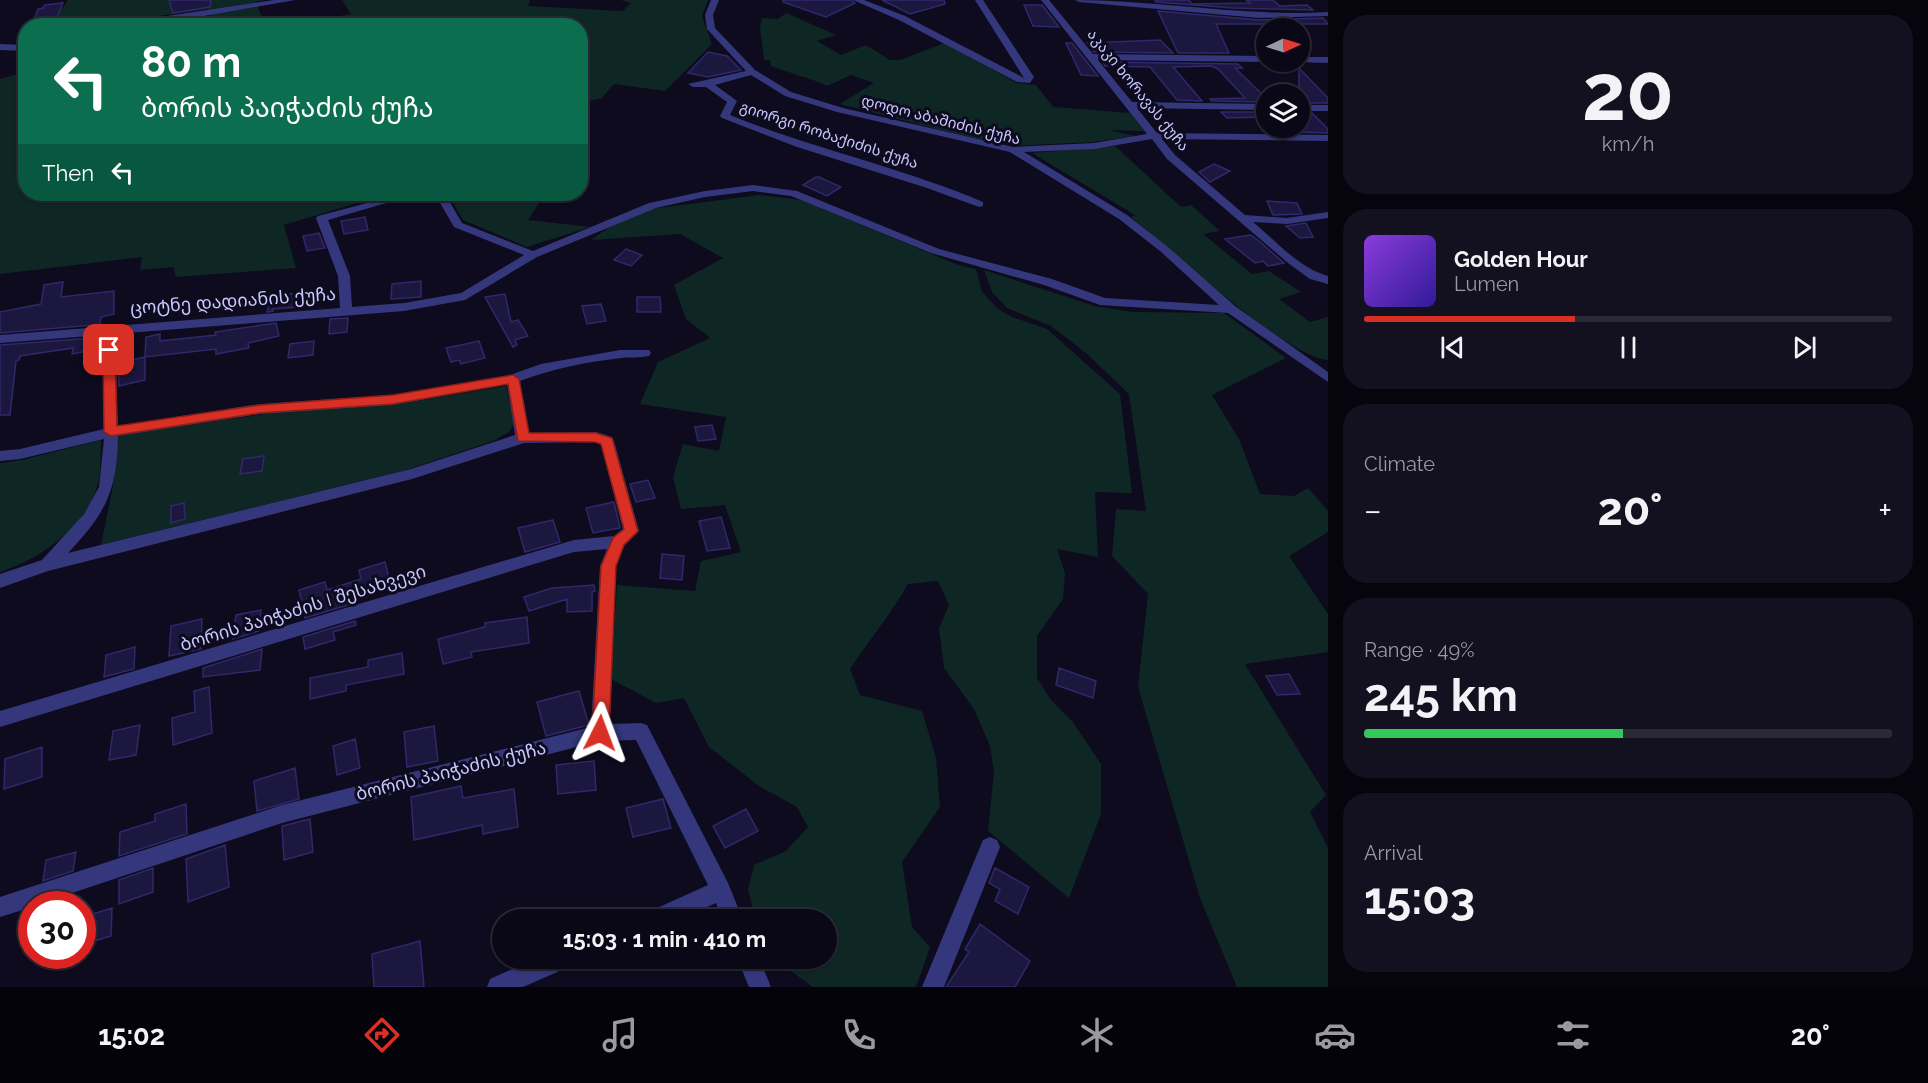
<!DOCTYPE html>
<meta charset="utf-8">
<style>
:root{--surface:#0a0816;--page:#13111f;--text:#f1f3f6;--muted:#999aa1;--line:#2a2935;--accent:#d93025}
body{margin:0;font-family:Raleway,"Noto Sans Georgian",sans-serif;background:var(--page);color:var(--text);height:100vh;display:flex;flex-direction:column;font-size:22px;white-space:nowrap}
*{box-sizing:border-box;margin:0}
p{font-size:20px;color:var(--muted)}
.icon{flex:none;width:33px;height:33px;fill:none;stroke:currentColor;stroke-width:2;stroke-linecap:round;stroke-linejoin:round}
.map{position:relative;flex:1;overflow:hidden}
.details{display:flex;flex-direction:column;gap:15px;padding:15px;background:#06040c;width:600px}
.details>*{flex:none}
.top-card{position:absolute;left:18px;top:18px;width:570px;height:183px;border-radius:24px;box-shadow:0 2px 4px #0004,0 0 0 2px var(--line);background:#0b6e4f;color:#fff;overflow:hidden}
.needle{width:39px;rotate:86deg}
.controls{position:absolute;left:1256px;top:18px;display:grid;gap:12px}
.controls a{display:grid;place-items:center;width:54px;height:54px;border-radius:50%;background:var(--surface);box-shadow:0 2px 4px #0004,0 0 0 2px var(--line);font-size:30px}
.speed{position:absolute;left:18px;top:891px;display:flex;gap:12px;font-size:30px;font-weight:700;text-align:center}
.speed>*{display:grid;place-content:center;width:78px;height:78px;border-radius:50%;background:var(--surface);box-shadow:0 2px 4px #0004,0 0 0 2px var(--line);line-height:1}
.speed .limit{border:9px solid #d22;background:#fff;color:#111}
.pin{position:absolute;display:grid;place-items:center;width:51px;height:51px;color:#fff;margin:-26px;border-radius:12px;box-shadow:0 3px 9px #0006}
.me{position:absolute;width:66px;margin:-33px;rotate:3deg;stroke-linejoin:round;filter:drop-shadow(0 0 4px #0008)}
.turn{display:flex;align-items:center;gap:21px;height:126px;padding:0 24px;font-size:27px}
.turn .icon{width:78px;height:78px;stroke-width:2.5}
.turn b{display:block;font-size:42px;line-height:51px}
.then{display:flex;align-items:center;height:57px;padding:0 24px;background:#0003;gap:12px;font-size:22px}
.big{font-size:45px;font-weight:700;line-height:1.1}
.details .widget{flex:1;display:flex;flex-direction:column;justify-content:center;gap:9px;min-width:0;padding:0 21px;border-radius:24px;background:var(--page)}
.details .dial{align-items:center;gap:0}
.dial b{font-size:78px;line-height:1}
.song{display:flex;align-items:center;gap:18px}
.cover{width:72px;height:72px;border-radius:9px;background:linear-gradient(135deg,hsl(270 70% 55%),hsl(250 70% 35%))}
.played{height:6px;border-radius:3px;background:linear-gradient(90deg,var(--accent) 40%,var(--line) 40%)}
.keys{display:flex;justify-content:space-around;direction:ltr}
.heat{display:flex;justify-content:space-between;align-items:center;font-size:33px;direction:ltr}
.charge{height:9px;border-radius:4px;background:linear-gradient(90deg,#34c759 49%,var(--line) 0)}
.trip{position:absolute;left:492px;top:909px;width:345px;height:60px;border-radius:30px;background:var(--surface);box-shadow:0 2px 4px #0004,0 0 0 2px var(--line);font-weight:700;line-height:60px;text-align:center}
.tabs{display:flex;height:96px;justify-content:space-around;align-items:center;background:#040309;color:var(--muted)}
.tabs .icon{width:42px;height:42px}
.tabs .on{color:var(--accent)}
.tabs b{font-size:27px;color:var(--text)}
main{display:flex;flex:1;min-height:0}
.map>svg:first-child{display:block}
</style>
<main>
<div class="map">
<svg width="1328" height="987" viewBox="0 0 1328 987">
<rect width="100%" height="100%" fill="#0d0b1d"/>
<!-- green -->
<path fill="#0e2724" d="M68 0H265L255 2 266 25H212L208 9 145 18 125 26 109 25 98 20 74 25H61L58 14Z
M342 0H530L528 6 623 11 631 3 621 0H708L702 16 712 44 665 91 614 84 602 98 581 103 580 26 331 25 328 18 351 14Z
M786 13 836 35 817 41 841 55 866 45 890 60H900L944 43 1017 83 1036 85 1053 107 1130 113 1144 131 1109 130 1136 136 1093 142 1012 146 952 133 840 104 874 83 851 75 827 86C809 77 791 74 771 66L770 60H764L760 27 762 18 778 19Z
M25 72 26 194H387L284 225 296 268 176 277 173 267 140 270 142 257 0 274V79Z
M1115 146 1181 207 1191 205 1220 231 1203 234 1252 274 1269 271 1301 292 1279 299 1310 322 1328 317V360C1285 356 1169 248 1131 217L1135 215 1032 153Z
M448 194H545L528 220 590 227 527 247 463 220Z
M759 195 801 200 958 265 976 269 982 292 998 309 1012 317 1047 329 1120 394 1132 493 1095 492 1098 557 1057 549 1065 573 1063 599 1037 636V678L1051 700 1072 721 1101 764V814L1069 898 988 831 994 772 990 746 974 709 944 668 939 628 949 605 938 581 908 584C891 614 869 640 850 669L860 695 922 711 936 758 940 807 902 862 912 927 930 947 916 987H813L792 972 781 959 826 958V920L756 919 748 890 754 865 786 851 808 827 797 807 759 786 709 747 684 698 656 703 611 679 617 585 695 591 701 561 741 552 725 505 681 509 673 477 683 444 719 451 726 417 640 404 658 362 710 338 686 319 674 285 723 258 680 234 591 240 614 224 651 209Z
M984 270 1095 306 1132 312 1224 313 1286 358 1212 395 1239 439 1260 494 1294 496 1308 488 1328 511V532L1289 556 1328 614V652L1245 664 1326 795 1310 812 1328 848V987H1237L1200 898 1138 687 1148 594 1112 556 1116 509 1146 511 1129 394 1086 353 1051 326 1007 308 992 292Z
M506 386 514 424 509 432 493 441 406 470 101 545 113 486 118 437 124 434 273 413 392 405Z
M101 440C100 455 102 476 96 490 81 531 39 559 0 572V463L22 460Z"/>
<!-- building -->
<path fill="#1c173e" stroke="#30286b" stroke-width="1.5" d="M169 0H211L210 7 173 13Z
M783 0H851L855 3 826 17 783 2Z
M882 0H944L945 4 910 14Z
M1155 0H1189L1192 4 1250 3 1246 0H1273L1280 6 1307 5 1313 10 1233 8 1156 2Z
M63 3 54 24 32 26 38 9 43 8 45 5Z
M1024 5H1042L1059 27 1033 26Z
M1158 11 1259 20 1323 18 1328 24H1216L1229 53H1178Z
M1160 40 1173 53 1094 52 1087 43Z
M1066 43H1072L1098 76 1081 75Z
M708 52 727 56 741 70 708 77 688 73Z
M1103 62 1238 64 1242 68H1235L1266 98V102L1212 101 1210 99 1245 98 1218 69 1211 66 1173 67 1202 101 1177 100 1150 67 1105 66Z
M1299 68 1328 98V103H1299Z
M1221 112H1266V120L1264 117 1227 118Z
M1299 113H1312L1328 129V133L1299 132Z
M1214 164 1230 171 1210 182 1199 172Z
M816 177H819L841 187 827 196 803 185Z
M1267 201 1297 203 1302 214 1273 215Z
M365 217 368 230 344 234 341 221Z
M1306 223 1313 237 1300 238 1286 226Z
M319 233 325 248 307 251 303 236Z
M1251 235 1259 241 1284 263 1268 266 1263 261 1255 263 1225 239Z
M626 249 642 255 631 266 614 260Z
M421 281V297L391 299 392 284Z
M63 282 61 297 114 291V314L101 317 100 324 93 325 0 333V312L41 304 44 285Z
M302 293 299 307 273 309V311L267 312 271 300 272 307 276 295Z
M505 294 511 322 518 320 528 336 515 340 517 345 513 347 485 297Z
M637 297H660L661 312H637Z
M601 304 606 321 587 324 582 306Z
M348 318 347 332 329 334 330 319Z
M276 323 279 336 248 343 249 348 216 354V349L145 357 146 337 160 334V341L216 335 215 332Z
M92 338V350L72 354 73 348 20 356 19 360 16 361 10 415H0V345Z
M314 341 313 355 288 358 290 344Z
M479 341 485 358 461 364 459 360 451 362 446 348Z
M145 357V380L119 386 118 363Z
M712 425 716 439 698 441 695 427Z
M264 456 262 471 240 474 243 459Z
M648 480 655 498 636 502 630 484Z
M614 502 620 528 593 533 586 508Z
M184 503 185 519 171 523V506Z
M721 517 730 548 707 551 699 521Z
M553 520 560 542 525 552 518 528Z
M662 554 684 556 682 580 660 578Z
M385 562 391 586 350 598 351 604 305 618 299 590 325 582 327 590 361 579 359 570Z
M594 585 595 591 592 592V611L567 612V599L529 611 524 597 552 588Z
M261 610 259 631 233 639 236 615Z
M527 617 529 643 471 652 472 657 443 664 438 639 485 627V623Z
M202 619 201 649 169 656 171 626Z
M355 621 356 625 333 632 335 640 305 649 303 637Z
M135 647 134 669 104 677 106 655Z
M262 649 260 670 203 677V668Z
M402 653 404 674 346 685V691L310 699V678L368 667V660Z
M1059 668 1096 681 1093 698 1056 685Z
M1289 674 1300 694 1277 695 1266 676Z
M209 687 212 733 173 745 172 718 195 712 194 691Z
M579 691 589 725 546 736 537 702Z
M140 725 136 755 109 760 113 731Z
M434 726 438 761 407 767 404 732Z
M355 739 360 768 337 775 333 746Z
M42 747V777L4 789 5 759Z
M594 761 596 790 558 794 556 765Z
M295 768 299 799 257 811 254 781Z
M461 786 463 798 514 789 518 827 483 834 482 825 414 840 411 797Z
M663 799 671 828 633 837 626 808Z
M186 804 187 834 119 856 120 832 155 821V814Z
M746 809 758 831 725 848 713 826Z
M310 819 313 852 284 860 282 826Z
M225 845 229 887 188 902 186 859Z
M76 852 73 871 43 881 46 860Z
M153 868V892L119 904V880Z
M995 868 1029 887 1018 914 995 901 1000 889 989 883Z
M112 908 111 936 82 945V917Z
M980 924 1030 961 1015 987H946L969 952 965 949Z
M420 941 424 987H374L372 954Z"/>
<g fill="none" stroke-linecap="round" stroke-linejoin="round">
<!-- minor -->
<path fill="#35377d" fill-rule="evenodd" d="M274 0H295L147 26H131L167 16Z
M711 0H719L713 15 715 28 755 70 791 92 843 108 1013 147 1094 143 1147 134 1041 0H1049L1093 54 1266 56V62L1098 60 1132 102 1266 104V110L1137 108 1157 133 1328 135V141L1162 139 1175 155 1245 215 1287 218 1328 212V218L1287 224 1253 222C1276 241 1299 268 1328 276V284L1310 279 1288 263 1167 159 1152 139 1094 149 1024 152 1127 215 1168 247 1235 306 1328 372V382L1228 313 1100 305 1044 285 931 253 791 196 753 191 705 197 656 208 537 257 465 300 404 311 115 334 118 426 260 404 393 395 510 375 541 364 620 350H649L651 353 649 356C639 358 630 357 621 358 587 362 551 369 520 381L529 433 596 432 612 437 614 441 639 531 624 546 616 566 610 724 641 723 647 725 728 883 743 920H722L716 903 678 920H643L646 913 708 885 636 740 600 741 282 823 39 904H32V907L0 917V897L282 805 591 727 600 566 607 549 574 552 0 727V711L574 540 614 536 623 529 601 444 595 442 524 443 412 479 48 571 0 588V574L42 560 84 514 99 487 104 439 20 459 0 461V451L20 449 104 429 102 335 0 343V335L340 308 338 276 316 218 318 216 401 194H417L328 220 350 276 352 307 404 303 461 293 524 255 454 227 435 194H445L462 223 533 251 649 203 705 191 753 185 797 191 939 249 1052 279 1105 298 1219 305 1160 251 1119 219 1010 152 837 112 785 96 751 75 715 85 737 101 730 115C813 149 901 167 983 202V206L979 207 927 188 797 147 722 118 720 116 727 102 706 87H693L688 84 746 71 707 29 705 15ZM507 384 515 435 411 469 68 553C106 513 117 491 118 436L260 414 393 405Z
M853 0H864L905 16 1024 78 975 0H983L1034 77 1030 83 1017 82 899 20Z
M1075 0C1160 0 1243 17 1328 12V16L1259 18 1079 2Z
M0 44 26 45V51L0 50Z
M1299 57H1328V63L1296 62H1299Z
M1299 105H1328V111H1299Z
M990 837 997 840 1000 847 944 987H922L983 840Z
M537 958H574L571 966 523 987H487L490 979Z
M737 958H759L771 987H749Z"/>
</g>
<!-- route -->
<path fill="#d93025" stroke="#8d1f18" stroke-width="1.5" d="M109 346 115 350 117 426 260 405 393 395 513 375 519 379 529 433H596L612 438 638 531 624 545 616 566 609 733 606 738 600 740 594 738 592 733 601 566 613 538 624 529 601 444 595 442 518 441 508 384 393 404 260 413 111 436 104 432 103 350Z"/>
<g text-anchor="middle" stroke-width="6" stroke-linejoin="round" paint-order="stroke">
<!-- far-street labels -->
<g font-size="15" fill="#c9c7ff" stroke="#0d0b1d">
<text transform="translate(1138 90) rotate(51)" y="5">აკაკი ხორავას ქუჩა</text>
<text transform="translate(941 120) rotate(14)" y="5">დოდო აბაშიძის ქუჩა</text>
<text transform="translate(829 135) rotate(18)" y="5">გიორგი რობაქიძის ქუჩა</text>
</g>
<!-- street labels -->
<g font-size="18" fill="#c9c7ff" stroke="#0d0b1d">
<text transform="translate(233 301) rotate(-4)" y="6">ცოტნე დადიანის ქუჩა</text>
<text transform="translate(303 608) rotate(-17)" y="6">ბორის პაიჭაძის I შესახვევი</text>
<text transform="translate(451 771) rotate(-14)" y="6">ბორის პაიჭაძის ქუჩა</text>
</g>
</g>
</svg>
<div class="controls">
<a><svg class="needle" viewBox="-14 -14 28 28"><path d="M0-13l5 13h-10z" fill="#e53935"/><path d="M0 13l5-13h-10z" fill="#999aa1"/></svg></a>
<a><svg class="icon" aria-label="layers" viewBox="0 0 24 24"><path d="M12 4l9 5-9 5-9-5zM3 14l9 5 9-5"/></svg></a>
</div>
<div class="speed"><div class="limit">30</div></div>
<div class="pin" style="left:109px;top:350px;background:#d93025"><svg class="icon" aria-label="arrive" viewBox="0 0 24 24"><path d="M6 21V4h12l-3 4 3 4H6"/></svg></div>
<svg class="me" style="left:600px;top:733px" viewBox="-20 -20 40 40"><path d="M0-17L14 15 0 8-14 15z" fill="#d93025" stroke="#fff" stroke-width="4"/></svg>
<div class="trip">15:03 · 1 min · 410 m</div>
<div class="top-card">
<div class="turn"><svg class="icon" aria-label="left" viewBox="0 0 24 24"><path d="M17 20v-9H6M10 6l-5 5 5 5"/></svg><div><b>80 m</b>ბორის პაიჭაძის ქუჩა</div></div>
<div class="then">Then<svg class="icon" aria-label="left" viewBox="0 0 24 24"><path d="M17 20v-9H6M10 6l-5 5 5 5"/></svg></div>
</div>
</div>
<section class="details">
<div class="widget dial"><b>20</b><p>km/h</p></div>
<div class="widget">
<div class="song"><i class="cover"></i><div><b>Golden Hour</b><p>Lumen</p></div></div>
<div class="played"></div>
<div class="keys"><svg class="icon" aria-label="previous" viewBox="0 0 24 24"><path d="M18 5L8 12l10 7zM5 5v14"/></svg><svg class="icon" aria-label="pause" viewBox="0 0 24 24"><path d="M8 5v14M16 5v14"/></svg><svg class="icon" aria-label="next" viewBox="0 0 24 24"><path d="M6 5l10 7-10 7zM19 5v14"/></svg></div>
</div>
<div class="widget"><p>Climate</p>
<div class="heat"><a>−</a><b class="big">20°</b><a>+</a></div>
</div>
<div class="widget"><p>Range · 49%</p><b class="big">245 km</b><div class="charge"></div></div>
<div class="widget"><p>Arrival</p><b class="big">15:03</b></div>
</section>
</main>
<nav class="tabs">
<b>15:02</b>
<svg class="icon on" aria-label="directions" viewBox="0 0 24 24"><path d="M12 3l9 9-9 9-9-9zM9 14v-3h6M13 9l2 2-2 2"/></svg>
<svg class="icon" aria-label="music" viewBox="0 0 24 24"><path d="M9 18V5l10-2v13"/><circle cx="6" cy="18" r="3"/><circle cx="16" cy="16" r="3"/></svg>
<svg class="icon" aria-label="phone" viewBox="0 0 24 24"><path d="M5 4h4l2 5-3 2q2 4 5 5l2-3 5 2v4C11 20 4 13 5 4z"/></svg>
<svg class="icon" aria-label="climate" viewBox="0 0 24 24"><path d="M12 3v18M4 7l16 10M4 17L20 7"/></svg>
<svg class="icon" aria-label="car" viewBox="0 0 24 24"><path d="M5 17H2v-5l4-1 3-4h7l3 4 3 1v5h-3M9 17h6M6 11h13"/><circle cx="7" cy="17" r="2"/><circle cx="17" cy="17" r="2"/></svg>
<svg class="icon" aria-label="filters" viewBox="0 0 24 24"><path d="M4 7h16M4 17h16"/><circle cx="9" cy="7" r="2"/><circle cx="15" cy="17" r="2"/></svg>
<b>20°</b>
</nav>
